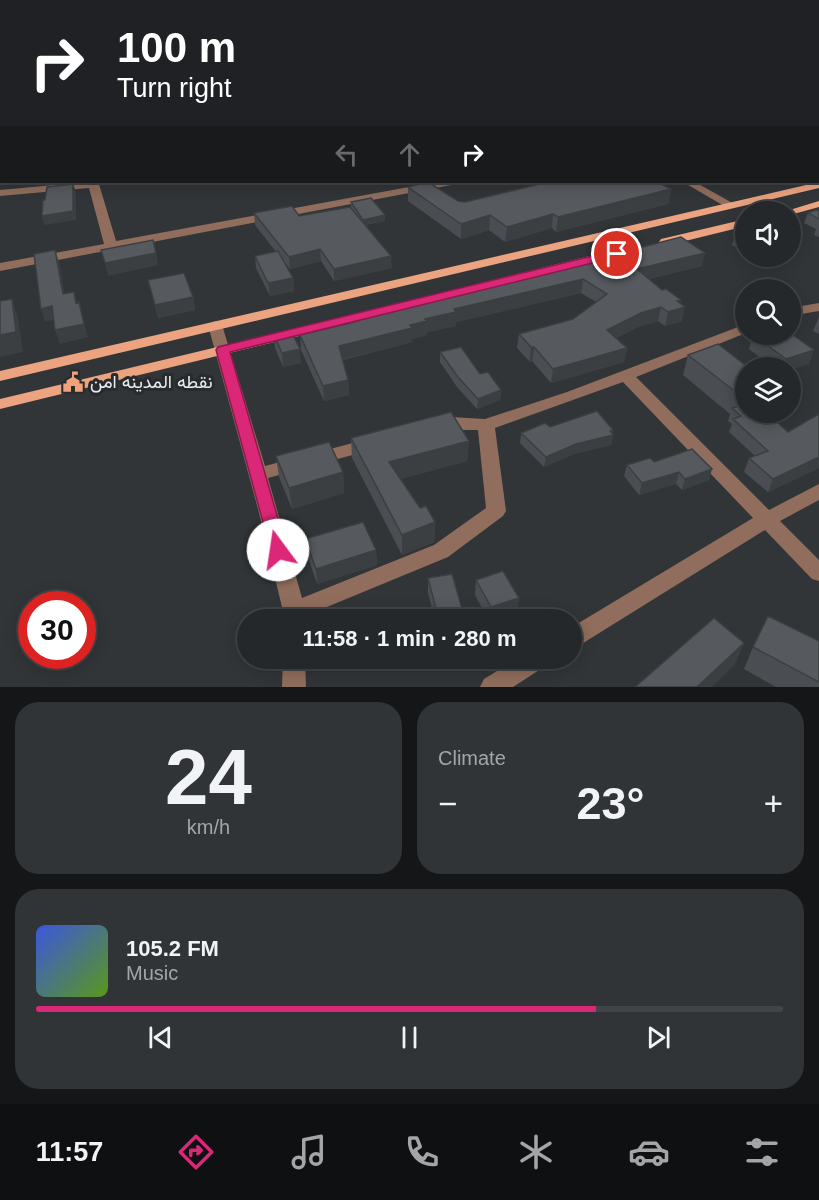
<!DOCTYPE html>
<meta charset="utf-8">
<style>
:root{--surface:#25282a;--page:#313436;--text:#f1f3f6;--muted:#a3a6a8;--line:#424447;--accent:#db2777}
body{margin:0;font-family:Helvetica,Vazirmatn,sans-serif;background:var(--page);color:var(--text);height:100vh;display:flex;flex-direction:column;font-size:22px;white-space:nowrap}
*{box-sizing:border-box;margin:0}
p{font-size:20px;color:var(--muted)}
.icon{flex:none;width:33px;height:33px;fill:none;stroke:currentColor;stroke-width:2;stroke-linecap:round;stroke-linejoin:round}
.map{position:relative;height:687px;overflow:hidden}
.drawer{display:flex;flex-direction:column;gap:15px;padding:15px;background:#141617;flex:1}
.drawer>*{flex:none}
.hud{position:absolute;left:0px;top:0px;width:819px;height:183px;box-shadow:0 3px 15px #0003,0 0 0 2px var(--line);background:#202124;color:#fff;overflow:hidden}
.buttons{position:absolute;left:735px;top:201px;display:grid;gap:12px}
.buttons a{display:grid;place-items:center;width:66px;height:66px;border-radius:50%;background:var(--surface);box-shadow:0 3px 15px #0003,0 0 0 2px var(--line);font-size:30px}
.speed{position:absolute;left:18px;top:591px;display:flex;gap:12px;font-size:30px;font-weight:700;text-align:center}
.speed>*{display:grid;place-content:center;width:78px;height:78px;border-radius:50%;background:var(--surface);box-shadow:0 3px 15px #0003,0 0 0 2px var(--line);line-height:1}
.speed .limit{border:9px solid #d22;background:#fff;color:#111}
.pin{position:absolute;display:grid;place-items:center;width:51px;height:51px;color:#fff;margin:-26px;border:3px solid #fff;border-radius:50%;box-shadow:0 2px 6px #0007}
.me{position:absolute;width:66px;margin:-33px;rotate:346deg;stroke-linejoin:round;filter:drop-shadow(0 0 4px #0008)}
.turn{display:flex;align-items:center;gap:21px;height:126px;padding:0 18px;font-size:27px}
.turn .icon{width:78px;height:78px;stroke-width:2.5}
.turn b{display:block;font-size:42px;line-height:51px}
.lanes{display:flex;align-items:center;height:57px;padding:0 18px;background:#0003;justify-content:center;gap:30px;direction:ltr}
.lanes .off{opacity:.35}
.big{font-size:45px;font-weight:700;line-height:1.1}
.drawer .widget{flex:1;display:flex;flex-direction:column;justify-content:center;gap:9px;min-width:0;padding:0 21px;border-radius:24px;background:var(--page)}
.drawer .dial{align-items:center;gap:0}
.dial b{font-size:78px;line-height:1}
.song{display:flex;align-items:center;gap:18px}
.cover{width:72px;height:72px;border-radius:9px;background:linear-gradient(135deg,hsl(230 70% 55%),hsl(90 70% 35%))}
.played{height:6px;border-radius:3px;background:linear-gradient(90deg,var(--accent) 75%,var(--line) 75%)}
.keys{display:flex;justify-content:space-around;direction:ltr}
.heat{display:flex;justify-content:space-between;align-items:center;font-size:33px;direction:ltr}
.drawer .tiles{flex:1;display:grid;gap:15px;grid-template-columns:1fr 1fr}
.widget:last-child{grid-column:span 2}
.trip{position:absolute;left:237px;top:609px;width:345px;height:60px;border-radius:30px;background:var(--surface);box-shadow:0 3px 15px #0003,0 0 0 2px var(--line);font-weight:700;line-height:60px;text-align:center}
.tab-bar{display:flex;height:96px;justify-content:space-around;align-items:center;background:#0f1011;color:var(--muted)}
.tab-bar .icon{width:42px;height:42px}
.tab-bar .current{color:var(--accent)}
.tab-bar b{font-size:27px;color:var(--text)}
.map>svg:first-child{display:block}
</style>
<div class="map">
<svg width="819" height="687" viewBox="0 0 819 687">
<rect width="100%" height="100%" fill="#313538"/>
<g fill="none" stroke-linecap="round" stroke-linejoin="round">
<!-- minor -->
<path fill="#906d5c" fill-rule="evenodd" d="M128 0H134V2H128Z
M553 0H564L550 2Z
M0 8H2V12H0Z
M0 29H2V33H0Z
M0 78H2V82H0Z
M818 104H819V110H818Z
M0 111H2V117H0Z
M0 132H2V138H0Z
M86 182H98L99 184 116 241 436 182H456L451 185 0 271V263L104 244 89 188 0 196V190Z
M683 182H695L736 205 730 208 726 207Z
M819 303V311L790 316V308Z
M215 321 222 325 265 466 372 438 378 440 381 444 378 448 268 478 302 598 434 545 486 508 478 430H433L430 426 433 422 451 417 485 419 567 392 746 324V333L636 377 769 510 819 484V500L780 521 819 560V581L812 579 765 530 580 645 572 648V627L753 518 623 382 495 428 506 511 503 516 448 557 305 616V620H283V611L258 509 208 325Z
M283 658H305L306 687H282Z
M518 658H550L547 665 513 687H480L484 679Z"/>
<!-- major -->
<path fill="#eba380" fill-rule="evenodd" d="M819 182V188L0 381V371Z
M819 201V207L790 215V212H783Z
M746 219V226L665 246 659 242 661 239Z
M598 254 604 258 603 261 449 299 442 295 444 292Z
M376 309 383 313 381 316 0 409V399Z"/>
</g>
<!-- wall -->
<path fill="#4a4d51" d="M532 182H657L671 189 668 204 556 232 552 228 505 242 489 230 461 239 408 201V187L458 201 465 202 537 184Z
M351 202 385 221 365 225 392 268 334 281 321 261 290 269 283 261 293 278 294 291 270 296 256 268 255 256 276 252 255 225 254 213 299 216 351 208Z
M819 209V237L814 235 816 229 804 223 808 213Z
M746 230V254L732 245 735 233Z
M702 266 648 279 662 290 681 300 680 303 682 321 665 326 658 321 638 327 616 338 627 348 624 362 551 383 532 361 530 362 517 348 519 334 573 319 596 302 581 293 456 322V326L427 332V335L412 339V342L343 360 348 380 349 395 324 401 301 350 300 335 356 321V317L493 285V282Z
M148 280 193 297 195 310 158 318Z
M819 317V334L813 331Z
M274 335 301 363 283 367 275 348Z
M753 335 809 364 790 368H774L749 349Z
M440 352 501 390 500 400 477 409 457 387 440 362Z
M688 355 749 368 746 412 788 432 819 414V468L768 492 744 472 749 458 755 456 729 432 732 424 728 421 730 414 683 375Z
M550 427 613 430 612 434 613 435 611 445 574 454 544 467 520 443 521 433Z
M351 438 469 441 467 461 400 479 420 508 435 522 434 542 402 555 352 458Z
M276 456 343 472 344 493 292 509 279 477Z
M654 462 709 480 682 490 676 484 639 495 624 476 627 465Z
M305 539 376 550 377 565 317 584 307 554Z
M428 578 465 620H435L428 593Z
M476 580 519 598 517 612 497 620H488L475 595Z
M819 641V687H776L744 669 753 647Z"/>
<!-- shaded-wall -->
<path fill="#3c3f42" d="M87 0H97L94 2H83Z
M73 184 76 192V220L44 225 42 216Z
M671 189 668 204 556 232 558 217Z
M553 214 552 228 505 242 507 227Z
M385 215V221L364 225 363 220Z
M490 215 489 230 461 239V224Z
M320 249 321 261 290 269 289 257Z
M55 250 59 262 67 307 63 294Z
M156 253 158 265 108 276 105 263Z
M705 253 702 266 634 282 637 269Z
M391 256 392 268 334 281V269Z
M293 278 294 291 270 296 268 283Z
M583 279 581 293 456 322V326L427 332V335L412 339V342L340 360 339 346 410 325 425 319 454 309Z
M193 297 195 310 158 318 155 305Z
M12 299 18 318 23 352 0 357V335Z
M681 300 679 309 685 307 682 321 665 326 668 312 677 301Z
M79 302 88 337 60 344 55 330Z
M52 306 56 319 45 322 41 309Z
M661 307 658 321 638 327 604 344 607 330 641 313Z
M531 347H534L532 361 530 362Z
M627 348 624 362 551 383 553 369Z
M300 349 301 363 283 367 282 353Z
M814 350 809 364 790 370V368H783L786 359Z
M348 380 349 395 324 401 323 386Z
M501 390 500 400 477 409 478 399Z
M746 394V412L736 411 741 396Z
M613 430 612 435H613L611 445 574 454 544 467 546 457 576 444Z
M469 441 467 461 390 482 389 462Z
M819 457V468L768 492 773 479Z
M712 469 709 480 682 490 685 479Z
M343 472 344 493 292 509 289 488Z
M679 472 676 484 639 495 642 483Z
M435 522 434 542 402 555V535Z
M376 550 377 565 317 584 316 569Z
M519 598 517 612 497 620H490L491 607Z
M744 643 735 664 712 687H697Z"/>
<!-- building -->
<path fill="#565a5e" stroke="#3c3f42" stroke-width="1.5" d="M132 0H175V2H131Z
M428 182 458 201 465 202 548 182H657L671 189 558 217 553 214 507 227 490 215 461 224 408 187Z
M73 184V211L42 216 43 200H45L47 187Z
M371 198 385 215 363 220 351 202Z
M292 206 299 216 350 207 391 256 334 269 320 249 289 257 254 213Z
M819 209V219L808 213Z
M746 230V239L735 233Z
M681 237 705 253 637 269 662 290 666 289 681 300 677 301 685 307 668 312 661 307 641 313 607 330 627 348 553 369 534 347H531L519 334 573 319 607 294 583 279 454 309 456 312 425 319 427 321 410 325 412 328 339 346 348 380 323 386 300 335 358 321 356 317 428 298 495 285 493 282 514 280Z
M153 240 156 253 105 263 101 250Z
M55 250 63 294 74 292 76 303 79 302 84 324 55 330 52 306 41 309 34 254Z
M278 251 293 278 268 283 255 256Z
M184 273 193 297 155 305 148 280Z
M12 299 16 332 0 335V301Z
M291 331 300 349 282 353 274 335Z
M790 333 814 350 786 359 753 335 790 334Z
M718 344 749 368H746V394L741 396 688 355Z
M461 347 480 374 488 372 501 390 478 399 458 377 440 352Z
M746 404V412H766L788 432 819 414V457L773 479 749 458 768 451 733 419 741 416 732 408Z
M597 411 613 430 610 431 613 435 576 444 546 457 521 433 545 423 550 427Z
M451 412 469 441 389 462 420 508 426 506 435 522 402 535 351 438Z
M329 442 343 472 289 488 276 456Z
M692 449 712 469 685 479 679 472 642 483 627 465 650 458 654 462Z
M363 522 376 550 316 569 305 539Z
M503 571 519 598 491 607 476 580Z
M452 574 465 619 439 620 428 578Z
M768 616 819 641V682L753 647Z
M714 618 744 643 697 687H635Z"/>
<!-- route -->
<path fill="#db2777" stroke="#8e194d" stroke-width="1.5" d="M617 250 623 254 621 256 230 352 287 550 285 555 278 557 272 555 216 350 218 347Z"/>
<!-- icons -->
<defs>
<g id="civic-bare" transform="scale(1.62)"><path d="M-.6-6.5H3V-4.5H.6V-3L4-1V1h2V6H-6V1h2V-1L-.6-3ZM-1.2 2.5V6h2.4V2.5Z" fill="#f1a27b" stroke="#272b2e" stroke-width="2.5" paint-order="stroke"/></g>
</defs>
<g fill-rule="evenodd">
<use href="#civic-bare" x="73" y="382"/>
</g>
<g text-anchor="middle" stroke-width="6" stroke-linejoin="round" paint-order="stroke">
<!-- poi labels -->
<g font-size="18" fill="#eaedef" stroke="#272b2e" text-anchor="start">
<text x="90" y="388">نقطه المدينه امن</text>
</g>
</g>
</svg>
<div class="buttons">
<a><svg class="icon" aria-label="sound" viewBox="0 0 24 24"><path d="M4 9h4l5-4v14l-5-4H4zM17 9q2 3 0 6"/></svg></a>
<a><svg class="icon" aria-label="search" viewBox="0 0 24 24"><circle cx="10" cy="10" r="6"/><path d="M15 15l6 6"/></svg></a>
<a><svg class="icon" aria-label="layers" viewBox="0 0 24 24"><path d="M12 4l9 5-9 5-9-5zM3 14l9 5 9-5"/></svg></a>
</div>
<div class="speed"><div class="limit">30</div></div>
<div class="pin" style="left:617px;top:254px;background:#d93025"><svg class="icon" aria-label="arrive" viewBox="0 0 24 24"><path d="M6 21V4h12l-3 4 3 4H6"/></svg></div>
<svg class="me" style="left:278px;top:550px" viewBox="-20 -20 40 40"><circle r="19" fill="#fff"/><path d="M0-13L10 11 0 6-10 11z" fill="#db2777"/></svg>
<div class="trip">11:58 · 1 min · 280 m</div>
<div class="hud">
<div class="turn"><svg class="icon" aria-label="right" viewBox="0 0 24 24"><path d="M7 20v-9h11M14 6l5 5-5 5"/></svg><div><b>100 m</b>Turn right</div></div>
<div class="lanes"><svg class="icon off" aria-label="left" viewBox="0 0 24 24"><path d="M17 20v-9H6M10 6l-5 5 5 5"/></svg><svg class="icon off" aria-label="ahead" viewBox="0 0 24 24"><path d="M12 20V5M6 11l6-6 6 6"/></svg><svg class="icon" aria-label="right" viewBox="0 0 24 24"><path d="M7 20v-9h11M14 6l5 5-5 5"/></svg></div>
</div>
</div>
<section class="drawer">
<div class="tiles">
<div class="widget dial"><b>24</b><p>km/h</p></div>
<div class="widget"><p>Climate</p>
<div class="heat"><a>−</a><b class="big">23°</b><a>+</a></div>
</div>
<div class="widget">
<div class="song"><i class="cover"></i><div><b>105.2 FM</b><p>Music</p></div></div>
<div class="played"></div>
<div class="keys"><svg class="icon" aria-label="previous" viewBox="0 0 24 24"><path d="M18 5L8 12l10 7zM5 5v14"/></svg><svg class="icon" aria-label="pause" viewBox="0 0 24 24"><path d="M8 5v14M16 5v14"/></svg><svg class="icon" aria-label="next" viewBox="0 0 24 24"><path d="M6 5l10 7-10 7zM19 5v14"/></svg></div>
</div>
</div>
</section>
<nav class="tab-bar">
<b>11:57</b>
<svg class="icon current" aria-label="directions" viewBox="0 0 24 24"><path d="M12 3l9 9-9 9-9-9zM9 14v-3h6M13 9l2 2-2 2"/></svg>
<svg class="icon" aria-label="music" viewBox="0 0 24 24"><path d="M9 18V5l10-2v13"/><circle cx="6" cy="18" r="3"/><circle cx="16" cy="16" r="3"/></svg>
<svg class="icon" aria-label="phone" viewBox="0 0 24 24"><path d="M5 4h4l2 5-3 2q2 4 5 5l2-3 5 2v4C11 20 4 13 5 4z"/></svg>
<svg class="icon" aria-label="climate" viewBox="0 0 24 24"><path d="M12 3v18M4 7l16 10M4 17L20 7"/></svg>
<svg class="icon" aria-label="car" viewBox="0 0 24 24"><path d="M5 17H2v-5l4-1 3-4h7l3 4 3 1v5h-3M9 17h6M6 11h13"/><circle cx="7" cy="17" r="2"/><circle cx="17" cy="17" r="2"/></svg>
<svg class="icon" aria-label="filters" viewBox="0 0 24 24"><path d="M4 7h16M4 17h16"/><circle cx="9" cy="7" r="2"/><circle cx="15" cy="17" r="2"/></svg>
</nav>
